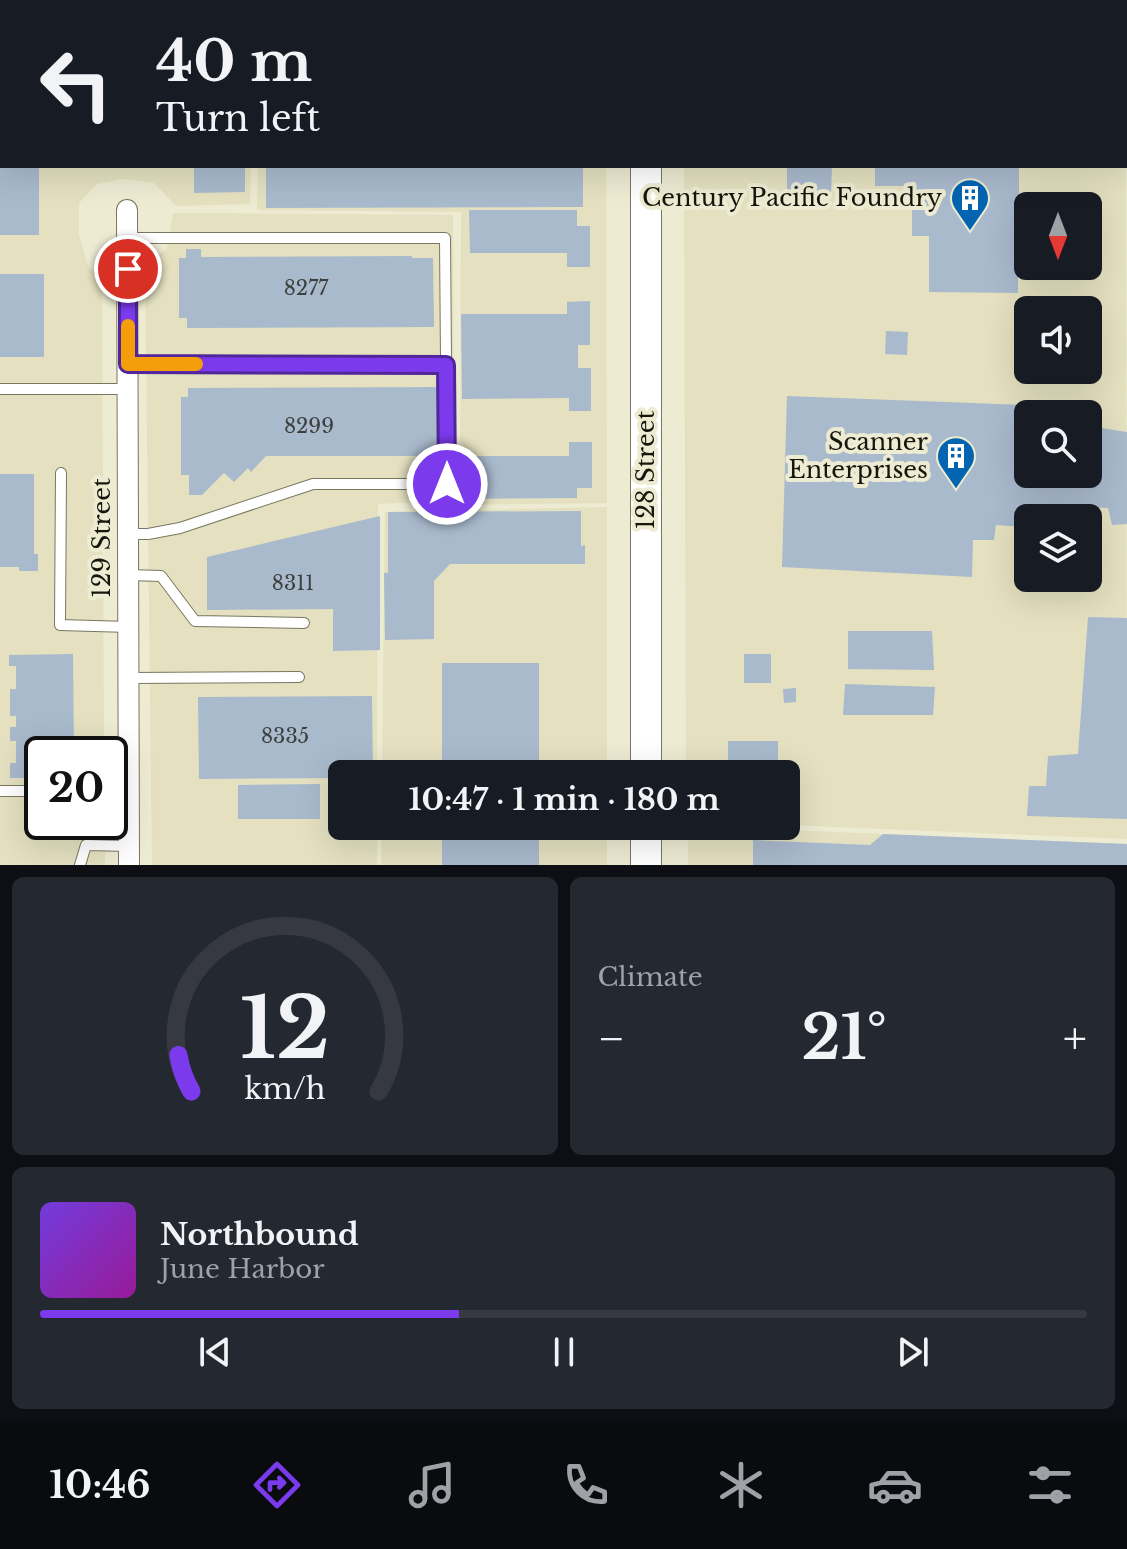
<!DOCTYPE html>
<meta charset="utf-8">
<style>
:root{--surface:#171b24;--page:#242831;--text:#f1f3f6;--muted:#9ea1a6;--line:#363941;--accent:#7c3aed}
body{margin:0;font-family:"Libre Baskerville",serif;background:var(--page);color:var(--text);height:100vh;display:flex;flex-direction:column;font-size:30px;white-space:nowrap}
*{box-sizing:border-box;margin:0}
p{font-size:26px;color:var(--muted)}
.icon{flex:none;width:44px;height:44px;fill:none;stroke:currentColor;stroke-width:2;stroke-linecap:round;stroke-linejoin:round}
.map{position:relative;height:865px;overflow:hidden}
.details{display:flex;flex-direction:column;gap:12px;padding:12px;background:#0d0f14;flex:1}
.details>*{flex:none}
.top-card{position:absolute;left:0px;top:0px;width:1128px;height:168px;box-shadow:0 8px 32px #0002;background:#171b24;color:var(--text);overflow:hidden}
.needle{width:52px;rotate:180deg}
.fabs{position:absolute;left:1014px;top:192px;display:grid;gap:16px}
.fabs a{display:grid;place-items:center;width:88px;height:88px;border-radius:12px;background:var(--surface);box-shadow:0 8px 32px #0002;font-size:40px}
.speed{position:absolute;left:24px;top:736px;display:flex;gap:16px;font-size:40px;font-weight:700;text-align:center}
.speed>*{display:grid;place-content:center;width:104px;height:104px;border-radius:50%;background:var(--surface);box-shadow:0 8px 32px #0002;line-height:1}
.speed .limit{border:4px solid #111;border-radius:12px;background:#fff;color:#111}
.pin{position:absolute;display:grid;place-items:center;width:68px;height:68px;color:#fff;margin:-34px;border:4px solid #fff;border-radius:50%;box-shadow:0 2px 8px #0007}
.me{position:absolute;width:88px;margin:-44px;rotate:0deg;stroke-linejoin:round;filter:drop-shadow(0 0 6px #0008)}
.turn{display:flex;align-items:center;gap:28px;height:168px;padding:0 24px;font-size:36px}
.turn .icon{width:104px;height:104px;stroke-width:2.5}
.turn b{display:block;font-size:56px;line-height:68px}
.big{font-size:60px;font-weight:800;line-height:1.1}
.details .tile{flex:1;display:flex;flex-direction:column;justify-content:center;gap:12px;min-width:0;padding:0 28px;border-radius:12px;background:var(--page)}
.details .dial{align-items:center;gap:0}
.dial svg{height:208px;overflow:visible;fill:none;stroke:var(--line);stroke-width:7;stroke-linecap:round;text-anchor:middle}
.dial text{fill:var(--text);stroke:none}
.song{display:flex;align-items:center;gap:24px}
.cover{width:96px;height:96px;border-radius:12px;background:linear-gradient(135deg,hsl(260 70% 55%),hsl(300 70% 35%))}
.played{height:8px;border-radius:4px;background:linear-gradient(90deg,var(--accent) 40%,var(--line) 40%)}
.keys{display:flex;justify-content:space-around;direction:ltr}
.heat{display:flex;justify-content:space-between;align-items:center;font-size:44px;direction:ltr}
.details .tiles{flex:1;display:grid;gap:12px;grid-template-columns:1fr 1fr}
.tile:last-child{grid-column:span 2}
.trip{position:absolute;left:328px;top:760px;width:472px;height:80px;border-radius:12px;background:var(--surface);box-shadow:0 8px 32px #0002;font-weight:800;line-height:80px;text-align:center}
.dock{display:flex;height:128px;justify-content:space-around;align-items:center;background:#090b0e;color:var(--muted)}
.dock .icon{width:56px;height:56px}
.dock .active{color:var(--accent)}
.dock b{font-size:36px;color:var(--text)}
.map>svg:first-child{display:block}
</style>
<div class="map">
<svg width="1127" height="865" viewBox="0 0 1127 865">
<rect width="100%" height="100%" fill="#edebd2"/>
<!-- built -->
<path fill="#e4e0c0" fill-rule="evenodd" d="M0 0H255L2 2V166H251L250 204 176 206 154 183 123 179 97 184 79 203V235L88 266 102 281 104 754H42V822H105V865H0Z
M262 0H605V2H262Z
M687 0H1016L1018 2H687Z
M1126 140 1127 839 786 825V774H686L684 166H1126ZM1028 206H1088V266H1028ZM1028 310H1088V370H1028ZM1028 414H1088V474H1028ZM1028 518H1088V578H1028Z
M258 166H606L607 503 460 505 461 212 257 210Z
M173 213 453 215 454 500 378 504 377 774H342V826H377V865H152L145 264 167 249Z
M607 507V774H382L385 512Z
M382 826H607V865H381Z
M688 826 1127 844V865H688Z"/>
<!-- building -->
<path fill="#a9bacd" d="M0 166H39V235H0Z
M194 166H245V192L194 193Z
M266 166H583V207L266 208Z
M787 166H832L831 195 787 193Z
M875 166H1019V228H1028V257H1018V293L929 292V236H912V186H875Z
M469 210H577V226H590V267H567V253H470Z
M186 249H201V257L412 256V258H433L434 327 187 328V318H179V258H186Z
M0 274H44V357H0Z
M590 301V345H578V368H591V411H569V398L462 399 461 314H567V302Z
M886 331 908 332 907 355 885 354Z
M437 387V456H266L251 472 248 468 234 482 224 473 202 495H189V475H181V397H188V388Z
M787 396 1077 407 1079 414H1028V474H1088V426L1127 432V524L1112 525 1108 508 1053 506V518H1028V527L996 525 994 540H973L972 577 782 567Z
M569 442H592V488H577V498L460 499V456H569Z
M0 474H34V554H38V571H19V567H0Z
M581 511V546L585 545V564H450L434 581V639L385 640 384 573H388V512Z
M380 516V650L333 651V609L207 610V557Z
M1088 617 1127 618V819L1027 816 1029 786H1046L1048 756 1078 754Z
M848 631H932L934 670 848 669Z
M73 654 74 754H42V778H10V763H16V741H10V727H16V716H10V689H16V666H9V655Z
M744 654H771V683H744Z
M442 663H539V774H442Z
M845 684 935 687 933 715H843Z
M796 688V702L784 703 783 689Z
M372 696 373 774H342V778L199 779 198 697Z
M728 741H778V773H728Z
M320 784V819H238V785Z
M442 826H539V865H442Z
M883 834 1127 844V865H753V840L870 845Z"/>
<g fill="none" stroke-linecap="round" stroke-linejoin="round">
<!-- service casing -->
<g stroke="#797760" stroke-width="12">
<path id="service" d="M128 238H445L447 484H313L180 528 148 534H128
M128 364 446 365
M0 389H128
M61 473 60 625 129 627
M128 575 161 576 195 621 304 623
M129 678 299 677
M0 791H42
M110 791H129
M80 865 86 845 129 846"/>
</g>
<!-- minor casing -->
<g stroke="#797760" stroke-width="22">
<path id="minor" d="M127 210 129 865"/>
</g>
<!-- secondary casing -->
<g stroke="#797760" stroke-width="32">
<path id="secondary" d="M645 0V2
M646 166V774
M646 865V826"/>
</g>
<!-- service -->
<use href="#service" stroke="#fff" stroke-width="10"/>
<!-- minor -->
<use href="#minor" stroke="#fff" stroke-width="20"/>
<!-- secondary -->
<use href="#secondary" stroke="#fff" stroke-width="30"/>
<!-- rail casing -->
<g stroke="#464438" stroke-width="9">
<path id="rail" d="M1051 0 1052 2
M1126 97 1127 98"/>
</g>
<!-- rail -->
<use href="#rail" stroke="#edebd2" stroke-width="6" stroke-dasharray="18" stroke-linecap="butt"/>
</g>
<g fill="none" stroke-linecap="round" stroke-linejoin="round">
<!-- route casing -->
<g stroke="#51269a" stroke-width="20">
<path id="route" d="M128 269V364L446 365 447 484"/>
</g>
<!-- route -->
<use href="#route" stroke="#7c3aed" stroke-width="14"/>
<!-- slow -->
<path stroke="#f59e0b" stroke-width="14" d="M128 326V364H196"/>
</g>
<!-- icons -->
<defs>
<g id="building-pin" transform="scale(2)"><path d="M0 17L-7.5 6A9.5 9.5 0 1 1 7.5 6Z" fill="#0364b1" stroke="#edebd2"/><path d="M-4-6H4V6H1V3H-1V6H-4ZM-2.5-4.3h1.7v1.8h-1.7ZM.8-4.3h1.7v1.8H.8ZM-2.5-1h1.7V.8h-1.7ZM.8-1h1.7V.8H.8Z" fill="#fff"/></g>
</defs>
<g fill-rule="evenodd">
<use href="#building-pin" x="970" y="198"/>
<use href="#building-pin" x="956" y="456"/>
</g>
<g text-anchor="middle" stroke-width="8" stroke-linejoin="round" paint-order="stroke">
<!-- number labels -->
<g font-size="20" fill="#3c3f3d">
<text x="306" y="295">8277</text>
<text x="309" y="433">8299</text>
<text x="293" y="590">8311</text>
<text x="285" y="743">8335</text>
</g>
<!-- poi labels -->
<g font-size="24" fill="#17160d" stroke="#edebd2" text-anchor="end">
<text x="942" y="206">Century Pacific Foundry</text>
<text x="928" y="450">Scanner<tspan x="928" dy="28">Enterprises</tspan></text>
</g>
<!-- street labels -->
<g font-size="24" fill="#17160d" stroke="#edebd2">
<text transform="translate(646 470) rotate(-90)" y="8">128 Street</text>
<text transform="translate(102 538) rotate(-90)" y="8">129 Street</text>
</g>
</g>
</svg>
<div class="fabs">
<a><svg class="needle" viewBox="-14 -14 28 28"><path d="M0-13l5 13h-10z" fill="#e53935"/><path d="M0 13l5-13h-10z" fill="#9ea1a6"/></svg></a>
<a><svg class="icon" aria-label="sound" viewBox="0 0 24 24"><path d="M4 9h4l5-4v14l-5-4H4zM17 9q2 3 0 6"/></svg></a>
<a><svg class="icon" aria-label="search" viewBox="0 0 24 24"><circle cx="10" cy="10" r="6"/><path d="M15 15l6 6"/></svg></a>
<a><svg class="icon" aria-label="layers" viewBox="0 0 24 24"><path d="M12 4l9 5-9 5-9-5zM3 14l9 5 9-5"/></svg></a>
</div>
<div class="speed"><div class="limit">20</div></div>
<div class="pin" style="left:128px;top:269px;background:#d93025"><svg class="icon" aria-label="arrive" viewBox="0 0 24 24"><path d="M6 21V4h12l-3 4 3 4H6"/></svg></div>
<svg class="me" style="left:447px;top:484px" viewBox="-20 -20 40 40"><circle r="17" fill="#7c3aed" stroke="#fff" stroke-width="3"/><path d="M0-11L8 9 0 5-8 9z" fill="#fff"/></svg>
<div class="trip">10:47 · 1 min · 180 m</div>
<div class="top-card">
<div class="turn"><svg class="icon" aria-label="left" viewBox="0 0 24 24"><path d="M17 20v-9H6M10 6l-5 5 5 5"/></svg><div><b>40 m</b>Turn left</div></div>
</div>
</div>
<section class="details">
<div class="tiles">
<div class="tile dial"><svg viewBox="0 0 100 80">
<path d="M14 69A42 42 0 1 1 86 69"/>
<path d="M14 69A42 42 0 0 1 9 55" stroke="#7c3aed"/>
<text x="50" y="56" font-size="32" font-weight="700">12</text>
<text x="50" y="72" font-size="11">km/h</text>
</svg></div>
<div class="tile"><p>Climate</p>
<div class="heat"><a>−</a><b class="big">21°</b><a>+</a></div>
</div>
<div class="tile">
<div class="song"><i class="cover"></i><div><b>Northbound</b><p>June Harbor</p></div></div>
<div class="played"></div>
<div class="keys"><svg class="icon" aria-label="previous" viewBox="0 0 24 24"><path d="M18 5L8 12l10 7zM5 5v14"/></svg><svg class="icon" aria-label="pause" viewBox="0 0 24 24"><path d="M8 5v14M16 5v14"/></svg><svg class="icon" aria-label="next" viewBox="0 0 24 24"><path d="M6 5l10 7-10 7zM19 5v14"/></svg></div>
</div>
</div>
</section>
<nav class="dock">
<b>10:46</b>
<svg class="icon active" aria-label="directions" viewBox="0 0 24 24"><path d="M12 3l9 9-9 9-9-9zM9 14v-3h6M13 9l2 2-2 2"/></svg>
<svg class="icon" aria-label="music" viewBox="0 0 24 24"><path d="M9 18V5l10-2v13"/><circle cx="6" cy="18" r="3"/><circle cx="16" cy="16" r="3"/></svg>
<svg class="icon" aria-label="phone" viewBox="0 0 24 24"><path d="M5 4h4l2 5-3 2q2 4 5 5l2-3 5 2v4C11 20 4 13 5 4z"/></svg>
<svg class="icon" aria-label="climate" viewBox="0 0 24 24"><path d="M12 3v18M4 7l16 10M4 17L20 7"/></svg>
<svg class="icon" aria-label="car" viewBox="0 0 24 24"><path d="M5 17H2v-5l4-1 3-4h7l3 4 3 1v5h-3M9 17h6M6 11h13"/><circle cx="7" cy="17" r="2"/><circle cx="17" cy="17" r="2"/></svg>
<svg class="icon" aria-label="filters" viewBox="0 0 24 24"><path d="M4 7h16M4 17h16"/><circle cx="9" cy="7" r="2"/><circle cx="15" cy="17" r="2"/></svg>
</nav>
